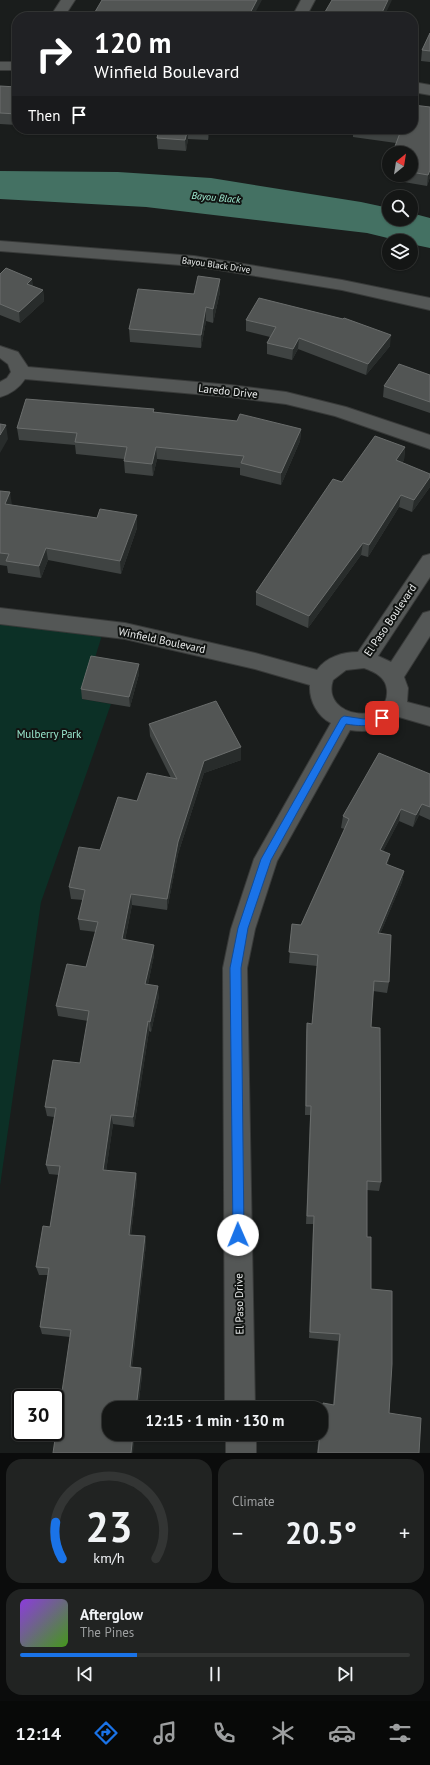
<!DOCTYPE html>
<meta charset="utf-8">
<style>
:root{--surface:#141615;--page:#212322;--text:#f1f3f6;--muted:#9d9fa0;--line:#333534;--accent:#1a73e8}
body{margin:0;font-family:"PT Sans",sans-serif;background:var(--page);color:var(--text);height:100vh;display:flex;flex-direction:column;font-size:15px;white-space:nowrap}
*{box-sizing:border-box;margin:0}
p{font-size:13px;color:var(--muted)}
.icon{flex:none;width:22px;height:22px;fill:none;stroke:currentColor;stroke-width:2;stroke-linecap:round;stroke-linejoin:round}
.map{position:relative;height:1453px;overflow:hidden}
.sheet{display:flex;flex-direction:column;gap:6px;padding:6px;background:#0b0c0c;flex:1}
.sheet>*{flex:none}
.hud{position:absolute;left:12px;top:12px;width:406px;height:122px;border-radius:16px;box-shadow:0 1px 3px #0004,0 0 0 1px var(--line);background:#202124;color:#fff;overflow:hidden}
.needle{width:26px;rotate:30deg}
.fabs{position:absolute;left:382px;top:146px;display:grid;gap:8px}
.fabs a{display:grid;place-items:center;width:36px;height:36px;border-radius:50%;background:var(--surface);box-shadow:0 1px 3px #0004,0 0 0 1px var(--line);font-size:20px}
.speed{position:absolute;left:12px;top:1389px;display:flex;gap:8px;font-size:20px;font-weight:700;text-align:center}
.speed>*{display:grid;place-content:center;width:52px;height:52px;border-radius:50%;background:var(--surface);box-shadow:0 1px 3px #0004,0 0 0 1px var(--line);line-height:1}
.speed .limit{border:2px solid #111;border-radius:6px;background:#fff;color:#111}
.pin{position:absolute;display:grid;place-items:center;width:34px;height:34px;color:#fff;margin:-17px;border-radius:8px;box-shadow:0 2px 6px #0006}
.me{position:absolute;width:44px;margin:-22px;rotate:359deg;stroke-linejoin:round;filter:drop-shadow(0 0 3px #0008)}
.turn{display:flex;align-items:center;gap:14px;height:84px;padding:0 16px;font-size:18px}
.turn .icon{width:52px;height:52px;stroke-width:2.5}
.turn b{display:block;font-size:28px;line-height:34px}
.then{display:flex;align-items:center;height:38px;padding:0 16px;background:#0003;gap:8px;font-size:15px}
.big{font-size:30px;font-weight:800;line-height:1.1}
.sheet .tile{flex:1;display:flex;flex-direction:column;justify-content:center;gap:6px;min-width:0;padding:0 14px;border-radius:16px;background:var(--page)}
.sheet .dial{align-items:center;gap:0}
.dial svg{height:104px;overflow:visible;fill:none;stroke:var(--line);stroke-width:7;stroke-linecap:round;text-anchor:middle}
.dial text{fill:var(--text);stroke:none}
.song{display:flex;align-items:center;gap:12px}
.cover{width:48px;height:48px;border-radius:6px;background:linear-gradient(135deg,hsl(270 70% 55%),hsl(100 70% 35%))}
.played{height:4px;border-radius:2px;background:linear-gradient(90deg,var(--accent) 30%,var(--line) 30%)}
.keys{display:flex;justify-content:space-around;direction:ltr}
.heat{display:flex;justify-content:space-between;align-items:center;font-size:22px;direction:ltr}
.sheet .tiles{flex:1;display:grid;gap:6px;grid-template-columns:1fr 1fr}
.tile:last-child{grid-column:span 2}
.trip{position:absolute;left:102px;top:1401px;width:226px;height:40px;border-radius:16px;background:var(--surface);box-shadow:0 1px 3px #0004,0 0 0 1px var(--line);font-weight:800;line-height:40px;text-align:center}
.menu{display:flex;height:64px;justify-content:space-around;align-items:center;background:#080908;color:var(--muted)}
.menu .icon{width:28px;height:28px}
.menu .current{color:var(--accent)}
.menu b{font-size:18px;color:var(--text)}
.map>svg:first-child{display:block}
</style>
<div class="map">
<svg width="430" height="1453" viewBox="0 0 430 1453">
<rect width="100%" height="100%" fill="#1a1d1c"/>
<!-- green -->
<path fill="#0c3026" d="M0 616 104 629 82 699 111 704 41 902 0 1186Z"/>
<!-- water -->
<path fill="#447163" d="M0 171 118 172 211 178 361 202 389 208V219H411V213L430 218V248L411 244V241H400L367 233 146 207 0 199Z"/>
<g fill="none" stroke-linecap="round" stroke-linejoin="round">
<!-- street casing -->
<g stroke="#383a39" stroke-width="2">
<path id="street" d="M61 0H75L64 17H50Z
M301 0H315L306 17H292Z
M0 62H17V70H0Z
M413 82 430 85V95L413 92Z
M0 346 18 352 28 367 230 385 286 392 346 407 430 435V449L335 416 286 404 230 397 25 379C19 388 11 394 0 397V382L7 378 11 372 8 364 0 358Z
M430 554V577L378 656 391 662 423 613 430 611V636L404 677 408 688 407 702 430 708V726L399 717C386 730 367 733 350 730L277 861 255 929 247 968 255 1408H225L223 968 231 929 254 859 331 723C317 716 309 700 310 685L255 669 125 639 0 624V608L125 623 255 653 317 670C326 657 343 652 358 652L423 556ZM364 668C375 672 386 677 387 690 390 727 320 718 333 680L346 670Z
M226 1434H256V1453H226Z"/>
</g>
<!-- secondary casing -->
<g stroke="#383a39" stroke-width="2">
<path id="secondary" d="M0 241 194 256 342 280 430 298V310L342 290 194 266 0 251Z"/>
</g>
<!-- street -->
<use href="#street" fill="#545756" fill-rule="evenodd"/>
<!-- secondary -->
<use href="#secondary" fill="#545756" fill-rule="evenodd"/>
</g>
<!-- wall -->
<path fill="#3f4342" d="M430 33V62L421 61 422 50Z
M0 86 17 87V125L0 124Z
M159 129H210L208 140 188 139 186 151 158 149 157 138Z
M353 129H413L430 177 427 186 398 181 399 175H411V153H393L394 149 396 143 353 137Z
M0 274 43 290 44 301 20 323 0 315Z
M220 279V292L213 323 206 321 201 348 130 342 129 329Z
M246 320 390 346 366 375 298 349 292 360 267 354V343L270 337 246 331Z
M430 375V413L383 397 384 386Z
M154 409V412L301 429 300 441 281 485 240 475V468L157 459 153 476 125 473 124 461V459L76 454 75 445 19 440 17 428Z
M405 447 404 460 402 462 430 487 412 512 399 507 368 557 361 555 308 628 256 605V592L342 482Z
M0 491 12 505 97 518 137 515V528L121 574 48 560 41 578 8 573 7 566 0 565Z
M139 674 130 707 82 699 81 689Z
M149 724 241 747V760L204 773 178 854 167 910 132 905 125 940 154 945V955L148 984 159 996 151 1032 149 1031 134 1127 113 1124 106 1171 136 1173 137 1182 131 1235 145 1236 146 1244 132 1367 141 1368 142 1375 138 1408H109L70 1337 42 1334 40 1327 48 1275H39L36 1267 50 1227 59 1175 49 1174 46 1165 54 1117 47 1116 45 1107 80 1063 88 1021 58 1016 56 1006 86 967 96 932 80 930 78 919 83 900 71 899 69 887 100 850 137 801 171 778 150 736Z
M430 774V820L419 815 413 827 399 821 383 851 388 865 404 871 402 882 380 934 389 982 387 993 373 991 371 1027 381 1182 379 1191 367 1190V1237L371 1289 389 1413 419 1453H317L319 1434H321V1410L323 1403 333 1405 338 1341 309 1338 313 1224H306L310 1115H305L306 1033 307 1023 312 1024 317 966 289 963 292 924 301 925 345 829 341 828 343 816Z"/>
<!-- shaded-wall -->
<path fill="#282c2b" d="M257 0H262L253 17H248Z
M388 0H392L384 17H380Z
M188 129V139L186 151 185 140Z
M208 129H210L208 140Z
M430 170V177L427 186 428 175Z
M32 279 34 290 27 284Z
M220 279V292L213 323V309Z
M43 290 44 301 20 323 19 312Z
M206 307V321L201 348V335Z
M391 335 390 346 366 375 368 364Z
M299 338 298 349 292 360 293 349Z
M6 425 8 439 0 453V435Z
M301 429 300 441 281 485V473Z
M156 447 157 459 153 476 152 464Z
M405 447 404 460 394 473 396 460Z
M430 477V487L412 512 414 500Z
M10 492 12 505 8 517 5 504Z
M401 495 399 507 368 557 369 545Z
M137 515V528L121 574 120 561Z
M363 543 361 555 308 628 309 616Z
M46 548 48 560 41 578 39 566Z
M139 664V674L130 707 129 697Z
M241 747V760L204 773 178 854 167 910V899L178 842 204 761Z
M422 804 419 815 413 827 416 815Z
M401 809 399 821 378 861 380 850Z
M390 854 388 865 386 864Z
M404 871 402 882 376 944 378 933Z
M131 894 132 905 123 950 122 939Z
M154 945V955L146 994 145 984Z
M158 986 159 996 151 1032 150 1022Z
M148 1021 149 1031 134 1127 133 1117Z
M111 1115 113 1124 105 1179 103 1170Z
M136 1173 137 1182 130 1243 129 1235Z
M145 1236 146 1244 131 1373 130 1367Z
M141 1368 142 1375 138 1408H136Z
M133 1434H135L133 1453H131Z"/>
<!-- building -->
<path fill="#525554" stroke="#6a6d6c" d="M102 0H257L248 17H92Z
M332 0H388L380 17H322Z
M430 33V51L422 50Z
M0 86 17 87V114L0 113Z
M413 105 430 107V170L428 175 411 172V153H405L406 151 394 149 400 133 375 129H413Z
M159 129H188L185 140 157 138Z
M6 268 32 279 27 284 43 290 19 312 0 304V274Z
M198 276 220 279 213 309 206 307 201 335 129 329 138 289 194 294Z
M259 298 343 319 344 318 391 335 368 364 299 338 293 349 267 343 276 327 246 320Z
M399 364 430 375V402L384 386Z
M26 399 154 409 153 412 237 421 240 414 301 429 281 473 241 463 244 456 156 447 152 464 124 461 127 447 75 442 77 433 17 428Z
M0 424 6 425 0 435Z
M375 436 405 447 396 460 430 474V477L414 500 401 495 369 545 363 543 309 616 256 592 333 479 342 482Z
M0 491 10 492 5 504 97 518 100 509 137 515 120 561 46 548 39 566 6 561 9 554 0 553Z
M91 656 139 664 129 697 81 689Z
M216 701 241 747 204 761 178 842 167 899 131 894 122 939 154 945 145 984 158 986 150 1022 148 1021 133 1117 111 1115 103 1170 136 1173 129 1235 145 1236 130 1367 141 1368 136 1408H109V1434H133L131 1453H53L71 1330 40 1327 49 1268 36 1267 43 1226 50 1227 60 1166 46 1165 56 1108 45 1107 53 1060 80 1063 89 1011 56 1006 67 964 86 967 98 922 78 919 85 890 69 887 79 847 100 850 118 797 137 801 147 773 177 779 149 724Z
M379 753 430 774V807L422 804 416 815 401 809 380 850 390 854 386 864 404 871 378 933 391 935 389 982 374 981 371 1027 380 1028 381 1182 367 1181V1237H371V1289L392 1291V1364L389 1413 421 1418 419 1453H318L320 1434H321V1423L323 1403 334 1405 340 1334 310 1332 314 1216H307L311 1106H306L307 1023 312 1024 318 955 289 952 292 924 301 925 349 819 343 816Z"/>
<!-- route -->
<path fill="#1a73e8" stroke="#114b97" d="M382 715 387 718C381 728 356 726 346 724L271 860 248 928 241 968 244 1235 243 1239 238 1241 234 1239 233 1235 230 968 238 928 261 859 341 718 344 716 364 719Z"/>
<g text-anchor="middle" stroke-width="4" stroke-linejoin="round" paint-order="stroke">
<!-- far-street labels -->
<g font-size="9" fill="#eceeee" stroke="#111412">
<text transform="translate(216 265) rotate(8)" y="3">Bayou Black Drive</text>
</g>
<!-- far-water labels -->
<g font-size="10" font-style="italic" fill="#a2f0d6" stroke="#111412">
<text transform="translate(216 197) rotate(5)" y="4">Bayou Black</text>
</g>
<!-- street labels -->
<g font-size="11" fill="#eceeee" stroke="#111412">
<text transform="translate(228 391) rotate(6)" y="4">Laredo Drive</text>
<text transform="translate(390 620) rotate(-56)" y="4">El Paso Boulevard</text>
<text transform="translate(162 640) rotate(12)" y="4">Winfield Boulevard</text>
<text transform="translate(239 1304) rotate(-91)" y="4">El Paso Drive</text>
</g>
<!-- park labels -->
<g font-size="11" fill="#9be9cf" stroke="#111412">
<text x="49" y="738">Mulberry Park</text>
</g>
</g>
</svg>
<div class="fabs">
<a><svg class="needle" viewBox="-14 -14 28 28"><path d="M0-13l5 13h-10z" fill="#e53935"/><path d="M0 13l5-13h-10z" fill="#9d9fa0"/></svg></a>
<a><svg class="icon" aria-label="search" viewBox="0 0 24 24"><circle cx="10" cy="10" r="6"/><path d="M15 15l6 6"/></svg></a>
<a><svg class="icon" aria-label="layers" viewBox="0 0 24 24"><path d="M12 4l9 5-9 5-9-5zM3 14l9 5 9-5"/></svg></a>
</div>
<div class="speed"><div class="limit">30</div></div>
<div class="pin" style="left:382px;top:718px;background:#d93025"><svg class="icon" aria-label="arrive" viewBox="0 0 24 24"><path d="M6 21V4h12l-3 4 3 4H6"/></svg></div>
<svg class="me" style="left:238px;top:1235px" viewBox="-20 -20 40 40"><circle r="19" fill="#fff"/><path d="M0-13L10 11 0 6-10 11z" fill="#1a73e8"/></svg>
<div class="trip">12:15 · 1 min · 130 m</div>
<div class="hud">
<div class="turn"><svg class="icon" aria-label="right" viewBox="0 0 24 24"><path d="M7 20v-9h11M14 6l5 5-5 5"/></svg><div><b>120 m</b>Winfield Boulevard</div></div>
<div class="then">Then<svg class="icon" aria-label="arrive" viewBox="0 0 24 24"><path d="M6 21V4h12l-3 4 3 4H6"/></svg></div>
</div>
</div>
<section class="sheet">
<div class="tiles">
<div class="tile dial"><svg viewBox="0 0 100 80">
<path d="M14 69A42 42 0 1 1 86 69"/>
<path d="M14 69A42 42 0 0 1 9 41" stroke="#1a73e8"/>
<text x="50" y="56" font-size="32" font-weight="700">23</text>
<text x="50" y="72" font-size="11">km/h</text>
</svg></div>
<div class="tile"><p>Climate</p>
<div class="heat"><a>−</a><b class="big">20.5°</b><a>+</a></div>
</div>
<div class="tile">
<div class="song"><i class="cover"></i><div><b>Afterglow</b><p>The Pines</p></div></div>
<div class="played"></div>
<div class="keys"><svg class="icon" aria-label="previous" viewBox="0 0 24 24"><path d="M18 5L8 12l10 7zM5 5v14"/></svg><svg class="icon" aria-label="pause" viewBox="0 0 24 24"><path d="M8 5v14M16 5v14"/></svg><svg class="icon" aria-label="next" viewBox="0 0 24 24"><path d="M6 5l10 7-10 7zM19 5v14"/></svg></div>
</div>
</div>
</section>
<nav class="menu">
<b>12:14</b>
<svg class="icon current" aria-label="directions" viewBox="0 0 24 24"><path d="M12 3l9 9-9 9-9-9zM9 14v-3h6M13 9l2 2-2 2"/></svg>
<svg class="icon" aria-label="music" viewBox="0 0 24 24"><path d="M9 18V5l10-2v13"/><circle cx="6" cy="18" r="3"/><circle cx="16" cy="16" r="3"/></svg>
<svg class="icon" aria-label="phone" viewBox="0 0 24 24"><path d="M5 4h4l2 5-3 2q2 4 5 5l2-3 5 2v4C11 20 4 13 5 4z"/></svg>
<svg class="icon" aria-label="climate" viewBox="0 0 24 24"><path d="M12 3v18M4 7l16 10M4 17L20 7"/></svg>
<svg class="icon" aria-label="car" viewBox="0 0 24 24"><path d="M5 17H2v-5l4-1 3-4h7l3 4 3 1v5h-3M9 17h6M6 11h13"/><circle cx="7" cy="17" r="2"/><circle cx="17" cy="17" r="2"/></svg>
<svg class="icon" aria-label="filters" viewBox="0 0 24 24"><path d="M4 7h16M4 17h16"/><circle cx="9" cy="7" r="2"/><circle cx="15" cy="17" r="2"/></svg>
</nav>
